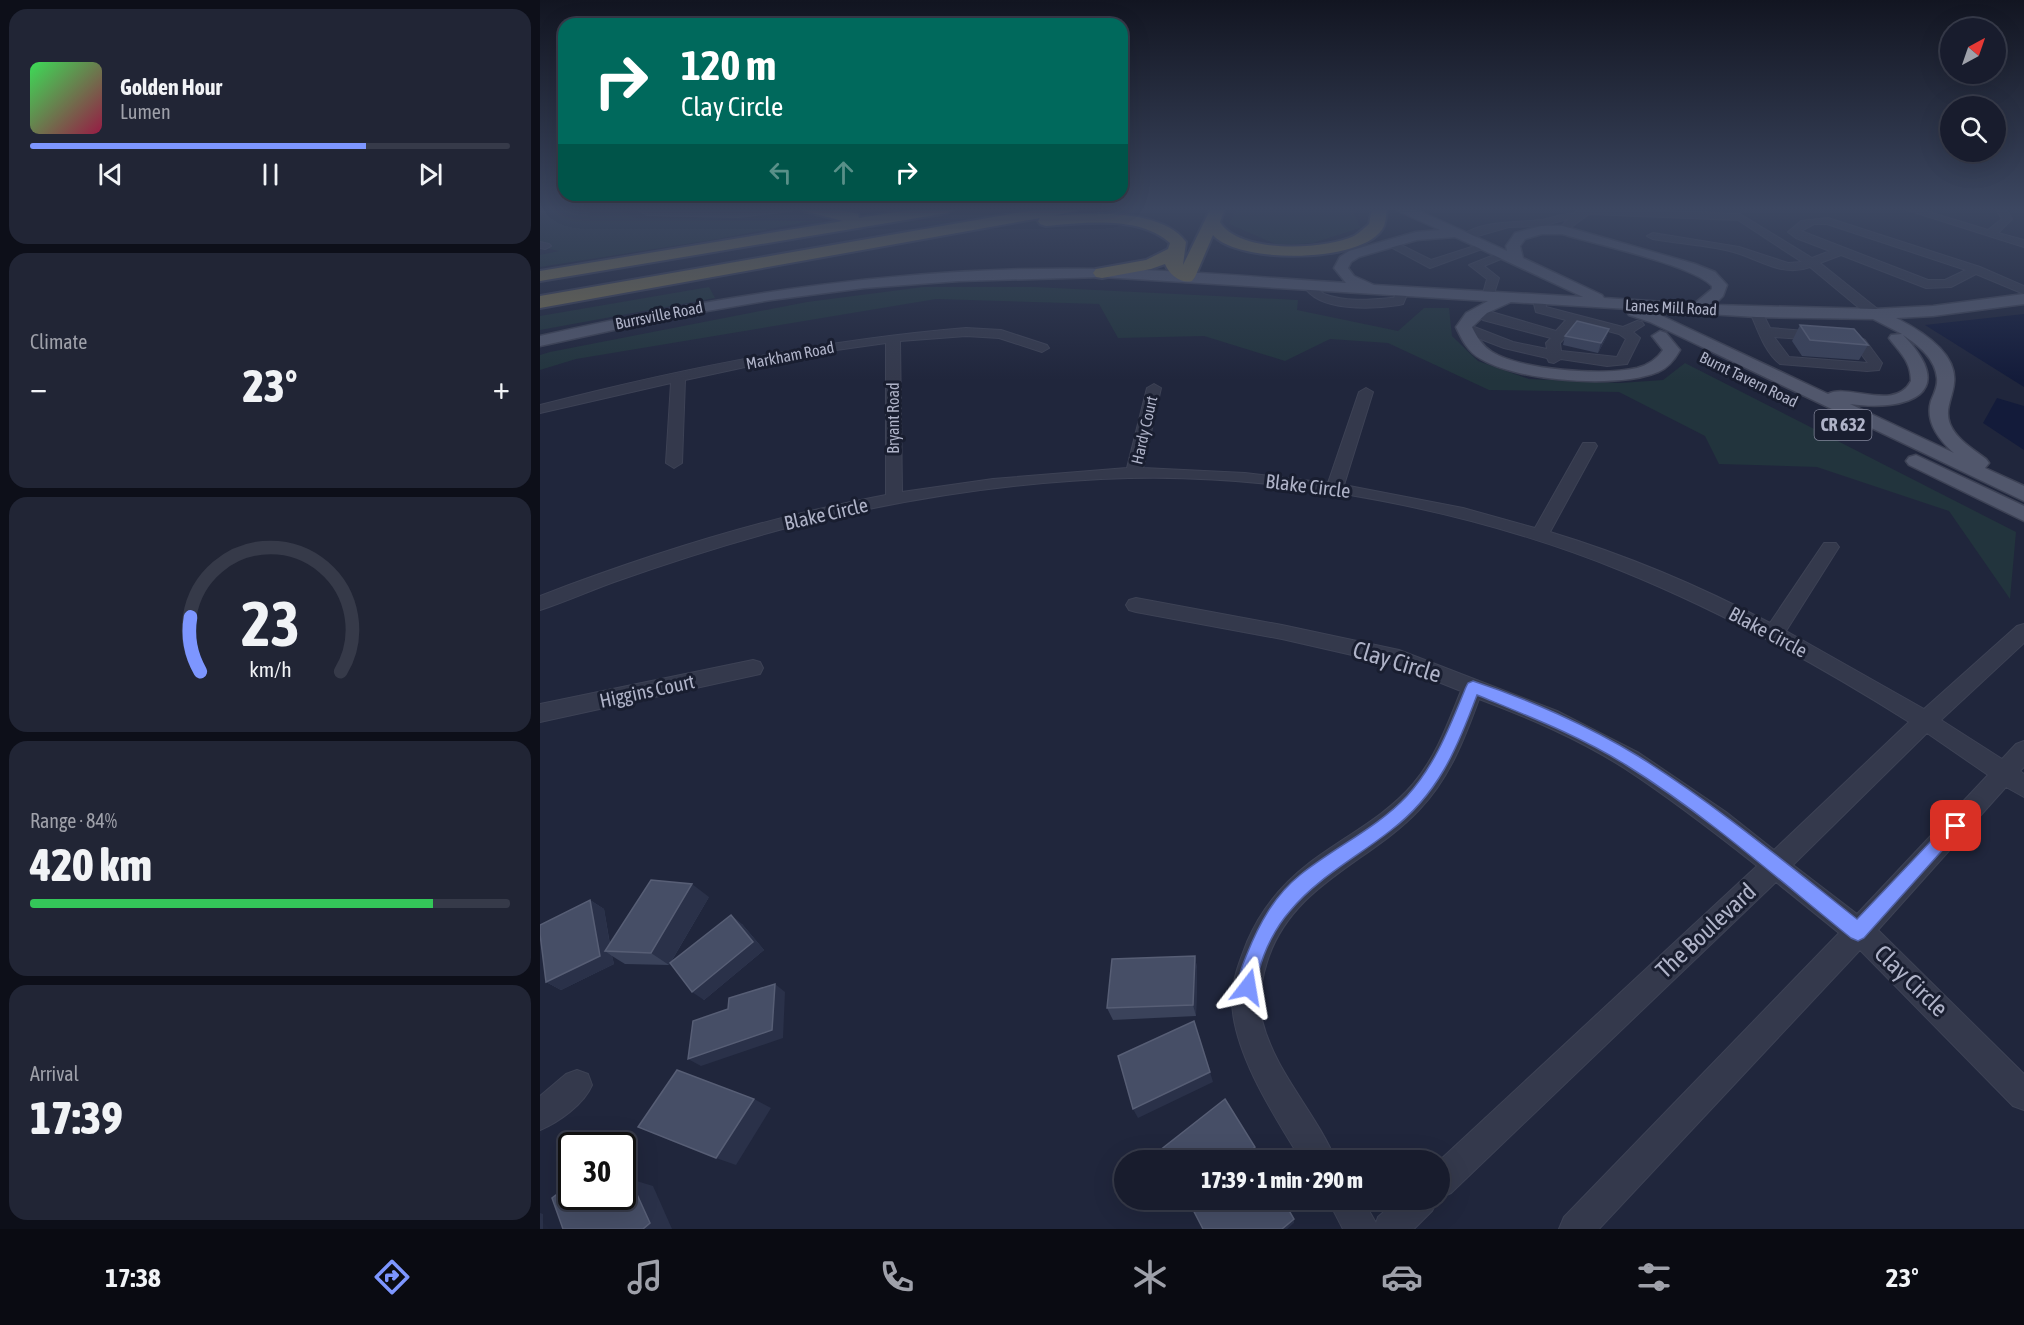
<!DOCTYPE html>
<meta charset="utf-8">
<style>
:root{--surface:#181c2d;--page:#212535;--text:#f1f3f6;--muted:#9fa1aa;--line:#363a49;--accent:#7d96ff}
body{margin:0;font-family:"Asap Condensed",sans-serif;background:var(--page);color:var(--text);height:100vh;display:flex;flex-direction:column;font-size:22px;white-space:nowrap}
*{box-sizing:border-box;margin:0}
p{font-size:20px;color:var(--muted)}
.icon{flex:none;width:33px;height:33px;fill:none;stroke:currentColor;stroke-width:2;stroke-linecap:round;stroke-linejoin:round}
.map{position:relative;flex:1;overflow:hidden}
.panel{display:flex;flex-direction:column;gap:9px;padding:9px;background:#0d0f19;width:540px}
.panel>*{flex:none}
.top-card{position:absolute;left:18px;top:18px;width:570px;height:183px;border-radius:18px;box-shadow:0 6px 24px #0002,0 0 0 2px var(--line);background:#00695c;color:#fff;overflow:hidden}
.needle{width:39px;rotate:40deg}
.tools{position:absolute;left:1400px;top:18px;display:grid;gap:12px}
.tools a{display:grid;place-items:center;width:66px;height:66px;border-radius:50%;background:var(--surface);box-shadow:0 6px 24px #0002,0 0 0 2px var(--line);font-size:30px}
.speed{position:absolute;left:18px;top:1132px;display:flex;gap:12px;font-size:30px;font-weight:700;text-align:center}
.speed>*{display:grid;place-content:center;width:78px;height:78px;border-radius:50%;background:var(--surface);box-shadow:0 6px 24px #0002,0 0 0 2px var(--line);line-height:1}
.speed .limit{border:3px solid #111;border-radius:9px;background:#fff;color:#111}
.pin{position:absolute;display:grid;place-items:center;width:51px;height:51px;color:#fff;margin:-26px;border-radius:12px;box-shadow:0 3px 9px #0006}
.me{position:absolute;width:66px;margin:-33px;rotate:14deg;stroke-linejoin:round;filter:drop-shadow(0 0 4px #0008)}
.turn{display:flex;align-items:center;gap:21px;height:126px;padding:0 24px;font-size:27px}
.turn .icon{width:78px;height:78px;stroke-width:2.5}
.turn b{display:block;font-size:42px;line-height:51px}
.lanes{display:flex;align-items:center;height:57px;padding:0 24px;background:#0003;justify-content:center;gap:30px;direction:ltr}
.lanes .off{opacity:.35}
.big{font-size:45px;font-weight:800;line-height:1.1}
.panel .tile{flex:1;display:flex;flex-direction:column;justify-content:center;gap:9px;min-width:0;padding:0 21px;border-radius:18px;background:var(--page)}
.panel .dial{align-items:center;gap:0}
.dial svg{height:156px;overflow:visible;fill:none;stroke:var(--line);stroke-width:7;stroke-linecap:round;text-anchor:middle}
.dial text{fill:var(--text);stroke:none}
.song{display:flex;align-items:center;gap:18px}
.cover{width:72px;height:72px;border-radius:9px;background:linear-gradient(135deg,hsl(130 70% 55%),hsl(340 70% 35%))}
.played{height:6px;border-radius:3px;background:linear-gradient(90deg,var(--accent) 70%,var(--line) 70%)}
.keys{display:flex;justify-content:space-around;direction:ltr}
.heat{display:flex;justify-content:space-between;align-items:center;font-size:33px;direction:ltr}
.charge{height:9px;border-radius:4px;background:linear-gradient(90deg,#34c759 84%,var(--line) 0)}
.trip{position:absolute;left:574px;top:1150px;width:336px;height:60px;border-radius:30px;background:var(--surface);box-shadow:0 6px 24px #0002,0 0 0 2px var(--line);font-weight:800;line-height:60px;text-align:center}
.menu{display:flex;height:96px;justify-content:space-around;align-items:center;background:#0a0b12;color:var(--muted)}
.menu .icon{width:42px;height:42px}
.menu .active{color:var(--accent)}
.menu b{font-size:27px;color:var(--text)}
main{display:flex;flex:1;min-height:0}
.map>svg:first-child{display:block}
</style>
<main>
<section class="panel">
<div class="tile">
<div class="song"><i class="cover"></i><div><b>Golden Hour</b><p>Lumen</p></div></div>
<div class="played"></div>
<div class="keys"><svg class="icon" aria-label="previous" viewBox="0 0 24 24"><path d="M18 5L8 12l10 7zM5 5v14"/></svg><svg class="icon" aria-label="pause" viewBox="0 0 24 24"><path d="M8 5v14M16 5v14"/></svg><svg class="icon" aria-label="next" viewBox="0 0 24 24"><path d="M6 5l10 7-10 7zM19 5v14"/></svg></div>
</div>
<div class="tile"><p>Climate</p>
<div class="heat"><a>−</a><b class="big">23°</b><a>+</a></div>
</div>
<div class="tile dial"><svg viewBox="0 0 100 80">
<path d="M14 69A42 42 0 1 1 86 69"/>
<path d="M14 69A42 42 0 0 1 9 41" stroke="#7d96ff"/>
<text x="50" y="56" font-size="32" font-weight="700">23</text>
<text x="50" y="72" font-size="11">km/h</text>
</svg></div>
<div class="tile"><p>Range · 84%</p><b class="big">420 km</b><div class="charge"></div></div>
<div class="tile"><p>Arrival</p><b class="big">17:39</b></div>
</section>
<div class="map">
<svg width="1484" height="1229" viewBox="0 0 1484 1229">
<rect width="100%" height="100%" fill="#20263c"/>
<!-- green -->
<path fill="#22343d" d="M0 208H79L93 218 270 221 178 239 0 267V255L19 251 0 247Z
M697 208H813L820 228 773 243 738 245 689 224Z
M169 287 175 298 0 330V316Z
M383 287H495L758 300 757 310 858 331 884 308H909L912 336 938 361 989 379 1080 383 1123 380 1145 363 1476 532 1470 599 1409 511 1277 467 1179 464 1165 436 1079 392 949 390 848 343 790 339 745 361 664 336 578 338 559 304 396 299 36 359 0 370V355L10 352 267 302Z"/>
<!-- water -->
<path fill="#131b3a" d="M1484 314V387L1385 325Z
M1457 398 1484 406V450L1443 423Z"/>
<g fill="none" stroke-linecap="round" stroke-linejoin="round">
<!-- minor casing -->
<g stroke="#3d4255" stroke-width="2">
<path id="minor" d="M95 208 198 211 256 208 251 211 198 217 107 215Z
M1049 208 1200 214 1272 258 1290 251 1256 238 1248 232 1261 221 1288 218 1440 267 1484 286V294L1436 274 1411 287 1386 288 1301 255 1280 263 1340 311 1341 314 1340 317H1330L1270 267C1244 277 1222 261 1197 253 1171 245 1140 244 1113 239L1107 236 1113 233 1199 247 1248 263 1262 262 1198 220 1049 214 1023 233 1018 230 1028 219 1002 226 969 227 927 239 921 236C941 220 978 223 1001 220 1013 218 1022 213 1034 214L1038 210ZM1274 224H1287L1426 270 1405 280H1388L1261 231Z
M1361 208H1376L1448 230 1462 219 1455 208H1465L1472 219 1458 233 1484 240V247Z
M851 240 891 260 947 242 953 245 890 268 847 245 845 243Z
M0 242 9 244 11 246 5 249 0 248Z
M964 251 970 254 968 256 944 266 959 278 952 300H944L942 297 947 279 929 265Z
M770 282C777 284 778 291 784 294 804 302 830 300 851 298H854L858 289 862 288 868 292 863 304 859 305C833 309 778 312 764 286Z
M999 296 1005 300 1006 307 1083 327 1097 321 1102 322 1104 325 1093 332 1100 338 1087 364 1067 366 1021 359 1014 363 1009 362 1007 358 964 348 930 335 917 327 924 323 973 342 1007 349 1006 343 1011 338 943 320 932 312 938 308 1016 331 1026 320 996 312 993 300ZM1038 323 1079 334 1086 339 1077 357 1021 351 1020 343Z
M1216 308 1222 312 1230 328 1314 335 1325 340 1342 363 1339 370 1327 371 1240 364C1224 351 1218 330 1210 312ZM1234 337 1306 342 1315 346 1328 363 1249 357Z
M426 328 461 330 507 345 509 348 502 352 459 338 426 336 360 341 362 492 453 479 587 468 607 388 614 384 621 388 603 468 705 473 788 483 819 392 826 388 833 392 804 485 923 508 995 528 1043 443H1055L1057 446 1010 532C1086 555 1160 586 1230 623L1284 543H1296L1299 547 1246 631 1384 709 1477 626 1484 624V643L1401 720 1462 759 1476 744 1484 741V767L1480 771 1484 774V797L1466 787 1338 930 1484 1074V1110L1473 1106 1320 950 1059 1229H1019L1024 1217 1299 933 1236 882 911 1193 900 1198 899 1161 1217 866C1174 832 1130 798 1084 768 1039 739 989 718 939 699 925 738 909 779 879 810 829 863 751 885 727 962 721 981 718 1000 722 1020 735 1073 776 1112 796 1161H762C735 1117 692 1052 692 999 692 980 700 960 707 942 720 911 741 885 768 864 803 837 844 818 873 784 896 757 908 723 921 691L856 665 742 639 596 612 589 610 586 605 589 600 596 598 742 625 859 650 1017 711 1099 753 1186 812 1234 850 1369 722C1277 664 1183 612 1082 571 935 511 749 474 589 478 477 481 362 499 254 526 193 542 133 561 74 582 49 591 25 602 0 610V596C112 553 227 517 346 495V343L261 355 145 380 142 463 134 468 126 463 131 383 0 413V405C140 369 282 340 426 328ZM1387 733 1448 775 1317 914 1253 865Z
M213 660 220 662 223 668 220 674 0 722V704Z
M37 1070 48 1074 52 1085C44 1104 19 1122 0 1130V1096L26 1074Z
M788 1200H823L836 1223 838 1217 857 1200H897L892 1211 874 1229H803Z"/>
</g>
<!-- major casing -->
<g stroke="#3d4255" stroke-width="3">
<path id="major" d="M857 208H873L967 251 966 246 975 233 1001 226H1023L1155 264 1175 272 1187 285 1183 296 1174 305 1335 309 1393 306 1484 294V304L1393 316 1356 318C1378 329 1418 352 1414 383 1413 397 1404 409 1410 424 1416 439 1433 449 1446 459L1449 463 1445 468 1484 486V501L1110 322 1089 315 1087 312 1089 309 971 302 947 313 932 327C937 337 942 346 952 352 981 370 1063 376 1097 368 1108 365 1117 359 1123 350L1112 336 1120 331 1126 333 1140 350C1135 359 1128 368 1118 372 1078 389 977 381 941 359 928 352 922 340 916 327L926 313 948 301 562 277 419 281 324 288 231 300 138 316 0 346V336C185 294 371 265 561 269 643 270 725 278 806 283L794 268 800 257 809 251 876 232 900 230 858 211ZM1002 234H1022C1055 244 1152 265 1172 286V289L1154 304 1064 298 1062 295 983 258 980 246 985 239ZM915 237 1043 297 834 285 814 276 808 268 811 262 819 257 877 240ZM1105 310 1216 317 1333 319 1362 334 1351 335 1349 338C1360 353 1371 361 1371 381 1355 412 1308 383 1288 394L1122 316ZM1363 335C1379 346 1395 358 1397 378 1398 386 1394 394 1391 401 1385 422 1399 440 1414 453L1310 404C1368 412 1420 393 1363 335Z
M1376 455 1484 506V521L1369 465 1366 461 1369 457Z"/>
</g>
<!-- highway casing -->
<g stroke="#3c4054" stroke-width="4">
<path id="highway" d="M261 208C280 207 299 209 318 214L319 218 381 208H415L407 213 0 281V271L303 221 264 211Z
M506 208H538L535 211 512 216C549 213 621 208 646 242L643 265 671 208H685L680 222C699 254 784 250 814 236 819 233 824 228 829 224L832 208H847C846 213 846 221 844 226 827 264 697 264 673 235L655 277 652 281C640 284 629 274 625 264L611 269 562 278 556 277 553 273 556 269 606 260 628 249 630 243C598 215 545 223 506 226L500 224 498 221 500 218 0 308V296Z"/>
</g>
<!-- minor -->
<use href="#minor" fill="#34394c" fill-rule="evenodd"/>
<!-- major -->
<use href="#major" fill="#51576c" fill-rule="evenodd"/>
<!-- highway -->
<use href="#highway" fill="#736c50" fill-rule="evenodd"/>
</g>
<!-- wall -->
<path fill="#3a425a" d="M1260 325 1328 345 1319 360 1262 356 1252 341Z
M1069 329 1066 338 1058 353 1023 345 1025 336Z
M169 897 131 962 202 924 224 950 164 1000 130 963 129 965 85 964 72 956 74 964 21 990 6 982 50 900 64 909 70 944Z
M655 956 657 969 656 1016 573 1020 567 1008Z"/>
<!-- shaded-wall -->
<path fill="#2a3149" d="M1069 329 1066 338 1058 353 1061 343Z
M152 884 169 897 129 965 111 953Z
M50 900 64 909 71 952 65 951 72 956 74 964 21 990 6 982Z
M191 915 202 924 224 950 164 1000 152 992Z
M655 956 657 969 656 1016 653 1005Z
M235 984 245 992 243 1038 161 1066 148 1059Z
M670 1072 673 1082 598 1118 593 1109Z
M214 1099 231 1108 196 1165 176 1158Z
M715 1147 716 1154 707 1161H698Z
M82 1167H84L97 1199 82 1194Z
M90 1179 113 1186 132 1229H103Z
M649 1202 652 1208 649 1210 646 1205Z
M0 1213 3 1214V1229H0Z
M754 1219V1223L747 1229H742Z"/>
<!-- building -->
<path fill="#464e66" stroke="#575e75" stroke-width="1.5" d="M1037 321 1069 329 1061 343 1025 336Z
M1260 325 1314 329 1328 345 1270 340Z
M111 880 152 884 111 953 65 951Z
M50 900 60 956 6 982 0 934V925Z
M191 915 213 942 152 992 130 963Z
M655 956 653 1005 567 1008 572 959Z
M235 984 232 1030 148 1059 153 1021 188 1009 189 998Z
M654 1021 670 1072 593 1109 578 1056Z
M137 1070 214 1099 176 1158 98 1127Z
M685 1099 715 1147 698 1161H624L619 1151Z
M90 1179 110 1223 103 1229H23L12 1198 32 1183V1197H82V1185Z
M644 1200H697L700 1206 707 1200H743L754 1219 742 1229H663L649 1202 646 1205Z"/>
<!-- sky -->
<linearGradient id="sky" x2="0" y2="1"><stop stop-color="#121521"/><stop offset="0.55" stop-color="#3c4761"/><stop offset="1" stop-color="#3c4761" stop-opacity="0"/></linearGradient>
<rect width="1484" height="380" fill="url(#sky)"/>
<!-- route -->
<path fill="#7d96ff" stroke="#5162a6" stroke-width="1.5" d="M933 681C988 699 1049 726 1098 756 1175 804 1246 863 1317 919L1410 821 1416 818 1422 821 1424 826 1324 938 1318 941 1311 938C1238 879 1166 815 1086 765 1040 736 988 716 937 695 917 749 898 795 850 831 817 857 777 878 750 911 736 927 724 950 719 971 718 979 718 986 715 994L708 996 701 994C695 980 702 967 707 954 719 924 734 896 760 875 795 847 837 828 867 796 896 764 910 726 926 687L928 683Z"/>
<g text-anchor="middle" stroke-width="6" stroke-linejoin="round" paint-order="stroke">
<!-- far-street labels -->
<g font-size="16" fill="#afb3c8" stroke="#191e30">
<text transform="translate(1131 307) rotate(3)" y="6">Lanes Mill Road</text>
<text transform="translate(119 315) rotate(-11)" y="6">Burrsville Road</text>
<text transform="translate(250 355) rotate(-11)" y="6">Markham Road</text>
<text transform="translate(1209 379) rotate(26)" y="6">Burnt Tavern Road</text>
<text transform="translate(353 418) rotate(-90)" y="6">Bryant Road</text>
<text transform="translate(604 430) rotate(-77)" y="6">Hardy Court</text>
</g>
<!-- shield labels -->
<rect fill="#191e30" stroke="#82869a" stroke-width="1.5" x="1274.5" y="410" width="57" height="30" rx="4.5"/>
<g font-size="18" font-weight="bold" fill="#afb3c8">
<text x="1303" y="431">CR 632</text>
</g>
<!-- street labels -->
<g font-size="20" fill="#afb3c8" stroke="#191e30">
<text transform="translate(768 486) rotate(7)" y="7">Blake Circle</text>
<text transform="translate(286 514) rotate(-13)" y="7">Blake Circle</text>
<text transform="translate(1228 632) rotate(28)" y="7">Blake Circle</text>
<text transform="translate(107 691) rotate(-12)" y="7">Higgins Court</text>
</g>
<!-- near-street labels -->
<g font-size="24" fill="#afb3c8" stroke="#191e30">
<text transform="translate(857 662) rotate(17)" y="8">Clay Circle</text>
<text transform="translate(1166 931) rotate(-43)" y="8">The Boulevard</text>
<text transform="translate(1371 981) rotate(44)" y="8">Clay Circle</text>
</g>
</g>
</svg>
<div class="tools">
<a><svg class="needle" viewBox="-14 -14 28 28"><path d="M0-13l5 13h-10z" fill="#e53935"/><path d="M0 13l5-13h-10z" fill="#9fa1aa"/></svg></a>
<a><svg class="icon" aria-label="search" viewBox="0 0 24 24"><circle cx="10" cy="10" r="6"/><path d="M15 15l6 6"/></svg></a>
</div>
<div class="speed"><div class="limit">30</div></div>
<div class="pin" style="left:1416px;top:826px;background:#d93025"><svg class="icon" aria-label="arrive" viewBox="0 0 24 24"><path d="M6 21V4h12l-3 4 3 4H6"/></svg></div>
<svg class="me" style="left:708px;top:987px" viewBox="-20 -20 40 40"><path d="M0-17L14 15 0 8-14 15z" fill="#7d96ff" stroke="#fff" stroke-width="4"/></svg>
<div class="trip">17:39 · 1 min · 290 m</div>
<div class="top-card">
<div class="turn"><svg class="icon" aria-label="right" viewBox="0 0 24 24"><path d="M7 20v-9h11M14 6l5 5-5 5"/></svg><div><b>120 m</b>Clay Circle</div></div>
<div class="lanes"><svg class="icon off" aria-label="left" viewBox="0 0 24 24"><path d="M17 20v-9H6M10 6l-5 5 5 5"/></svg><svg class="icon off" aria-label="ahead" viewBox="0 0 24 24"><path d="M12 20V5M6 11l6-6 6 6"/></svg><svg class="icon" aria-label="right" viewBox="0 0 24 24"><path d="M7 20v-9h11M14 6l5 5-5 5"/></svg></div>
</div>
</div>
</main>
<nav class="menu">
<b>17:38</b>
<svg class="icon active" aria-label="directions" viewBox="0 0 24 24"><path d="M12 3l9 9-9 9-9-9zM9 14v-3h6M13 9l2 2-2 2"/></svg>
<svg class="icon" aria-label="music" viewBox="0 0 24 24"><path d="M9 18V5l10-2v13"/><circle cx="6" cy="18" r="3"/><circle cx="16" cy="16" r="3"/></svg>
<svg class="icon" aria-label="phone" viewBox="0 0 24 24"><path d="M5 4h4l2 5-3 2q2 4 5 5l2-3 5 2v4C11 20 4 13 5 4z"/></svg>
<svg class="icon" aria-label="climate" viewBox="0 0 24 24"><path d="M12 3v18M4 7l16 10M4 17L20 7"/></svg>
<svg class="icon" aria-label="car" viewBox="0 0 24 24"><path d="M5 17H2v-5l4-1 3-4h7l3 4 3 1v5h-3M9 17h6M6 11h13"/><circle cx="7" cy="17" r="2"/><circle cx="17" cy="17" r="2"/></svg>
<svg class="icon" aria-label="filters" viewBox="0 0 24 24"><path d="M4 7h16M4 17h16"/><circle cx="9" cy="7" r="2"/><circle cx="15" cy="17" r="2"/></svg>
<b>23°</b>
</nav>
